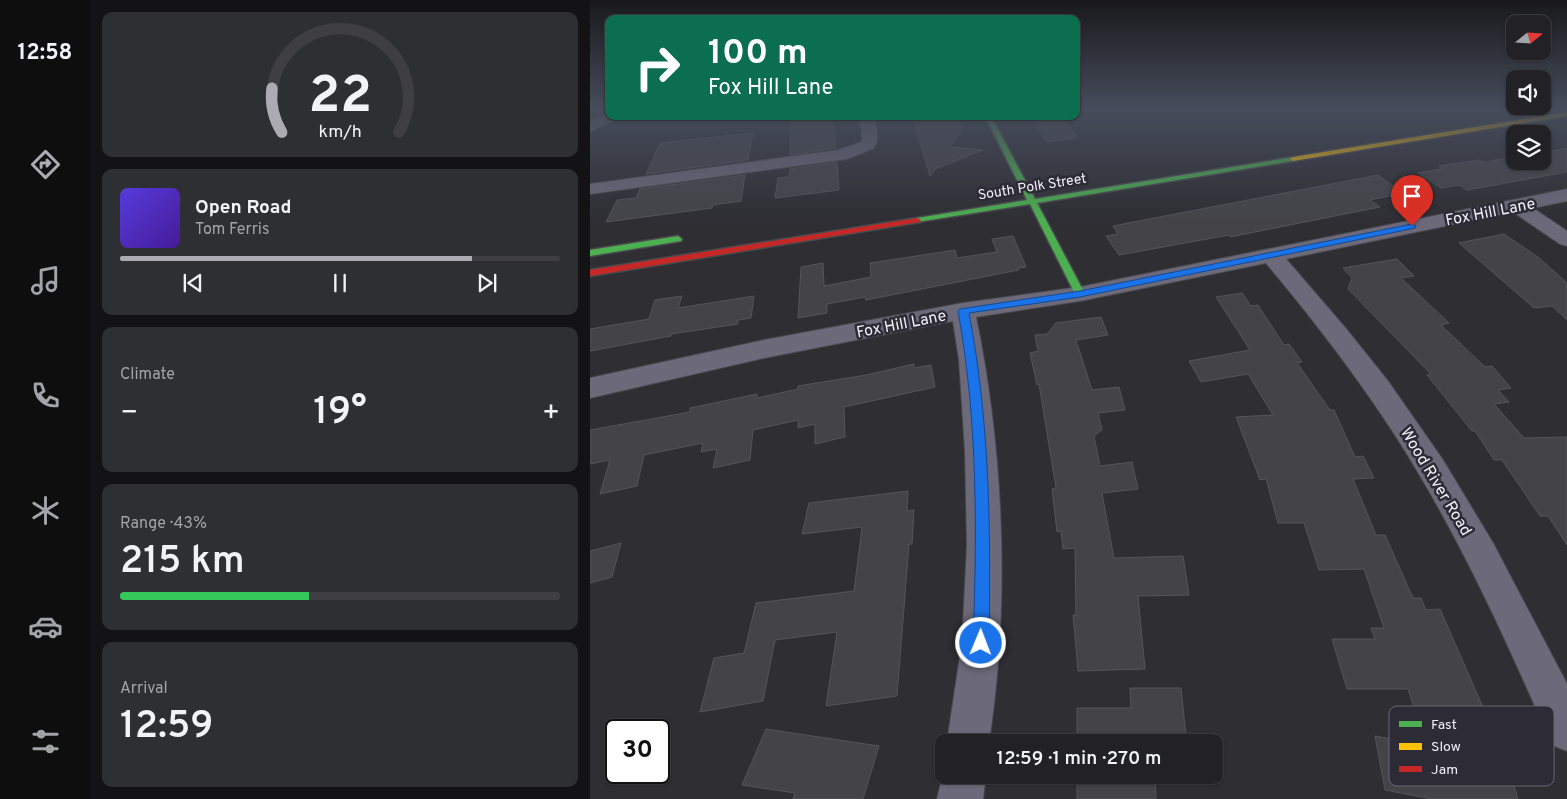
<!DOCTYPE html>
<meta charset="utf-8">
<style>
:root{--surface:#222226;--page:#2e2f32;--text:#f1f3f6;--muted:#a2a4a7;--line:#3f3f43;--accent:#acabb2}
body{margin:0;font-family:Overpass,sans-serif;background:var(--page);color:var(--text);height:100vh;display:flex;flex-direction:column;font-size:19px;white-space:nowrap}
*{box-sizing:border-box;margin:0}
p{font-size:16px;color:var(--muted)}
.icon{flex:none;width:28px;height:28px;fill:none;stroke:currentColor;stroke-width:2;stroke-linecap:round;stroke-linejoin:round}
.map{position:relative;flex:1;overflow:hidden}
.panel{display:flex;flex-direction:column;gap:12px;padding:12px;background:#131315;width:500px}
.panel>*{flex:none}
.guide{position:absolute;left:15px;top:15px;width:475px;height:105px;border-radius:10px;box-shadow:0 1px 4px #0004,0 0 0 1px var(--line);background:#0b6e4f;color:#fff;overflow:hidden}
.needle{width:32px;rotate:72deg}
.fabs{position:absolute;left:916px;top:15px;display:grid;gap:10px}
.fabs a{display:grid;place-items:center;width:45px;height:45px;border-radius:10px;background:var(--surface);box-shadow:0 1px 4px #0004,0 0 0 1px var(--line);font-size:25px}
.speed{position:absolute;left:15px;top:719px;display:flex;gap:10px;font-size:25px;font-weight:700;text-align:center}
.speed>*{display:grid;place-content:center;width:65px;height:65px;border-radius:50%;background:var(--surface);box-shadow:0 1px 4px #0004,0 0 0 1px var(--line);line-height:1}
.speed .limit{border:2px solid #111;border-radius:8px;background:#fff;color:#111}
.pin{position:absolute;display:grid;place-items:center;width:42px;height:42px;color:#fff;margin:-51px -21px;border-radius:50% 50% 50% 0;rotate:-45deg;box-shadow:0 0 5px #0007}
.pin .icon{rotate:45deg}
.me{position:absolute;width:55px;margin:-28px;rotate:1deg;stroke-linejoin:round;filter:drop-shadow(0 0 4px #0008)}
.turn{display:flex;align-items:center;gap:18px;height:105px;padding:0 20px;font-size:22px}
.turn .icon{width:65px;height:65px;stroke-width:2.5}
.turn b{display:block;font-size:35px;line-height:42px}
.big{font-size:38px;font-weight:600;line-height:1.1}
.panel .card{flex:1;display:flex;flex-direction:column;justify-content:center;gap:8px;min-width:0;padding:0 18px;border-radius:10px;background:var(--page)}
.panel .dial{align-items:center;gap:0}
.dial svg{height:130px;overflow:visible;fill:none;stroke:var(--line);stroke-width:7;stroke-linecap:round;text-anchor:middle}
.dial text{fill:var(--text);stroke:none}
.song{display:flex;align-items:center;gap:15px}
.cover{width:60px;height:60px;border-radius:8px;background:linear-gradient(135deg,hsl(250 70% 55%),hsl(260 70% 35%))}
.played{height:5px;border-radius:2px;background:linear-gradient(90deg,var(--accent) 80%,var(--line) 80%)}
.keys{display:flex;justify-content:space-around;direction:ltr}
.heat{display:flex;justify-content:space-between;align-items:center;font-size:28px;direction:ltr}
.charge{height:8px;border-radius:4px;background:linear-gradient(90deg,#34c759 43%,var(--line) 0)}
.trip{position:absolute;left:345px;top:734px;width:288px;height:50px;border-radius:10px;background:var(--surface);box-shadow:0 1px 4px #0004,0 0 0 1px var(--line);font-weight:600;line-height:50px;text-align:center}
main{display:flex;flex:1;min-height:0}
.tab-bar{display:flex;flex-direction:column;width:90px;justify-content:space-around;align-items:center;background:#0e0e0f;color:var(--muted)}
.tab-bar .icon{width:35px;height:35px}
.tab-bar .current{color:var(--accent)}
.tab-bar b{font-size:22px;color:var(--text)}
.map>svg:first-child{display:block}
</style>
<main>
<nav class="tab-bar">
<b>12:58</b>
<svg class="icon current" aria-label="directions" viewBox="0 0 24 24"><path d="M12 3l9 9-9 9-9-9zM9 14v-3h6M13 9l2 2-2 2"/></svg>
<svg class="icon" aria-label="music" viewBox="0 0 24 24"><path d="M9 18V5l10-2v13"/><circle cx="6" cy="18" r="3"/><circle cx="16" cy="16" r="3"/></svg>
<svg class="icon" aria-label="phone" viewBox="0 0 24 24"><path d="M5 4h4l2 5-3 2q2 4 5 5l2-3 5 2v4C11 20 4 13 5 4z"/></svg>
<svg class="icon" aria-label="climate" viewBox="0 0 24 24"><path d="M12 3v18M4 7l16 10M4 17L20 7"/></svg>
<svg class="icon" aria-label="car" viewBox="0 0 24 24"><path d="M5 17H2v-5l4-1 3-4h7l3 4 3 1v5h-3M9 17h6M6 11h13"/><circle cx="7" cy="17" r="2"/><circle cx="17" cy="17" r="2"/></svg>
<svg class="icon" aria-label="filters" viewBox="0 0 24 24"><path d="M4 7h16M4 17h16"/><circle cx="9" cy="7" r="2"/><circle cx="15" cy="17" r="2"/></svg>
</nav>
<section class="panel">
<div class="card dial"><svg viewBox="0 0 100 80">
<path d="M14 69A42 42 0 1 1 86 69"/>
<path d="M14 69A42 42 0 0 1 8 42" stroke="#acabb2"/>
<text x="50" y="56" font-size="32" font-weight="700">22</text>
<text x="50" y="72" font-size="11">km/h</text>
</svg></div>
<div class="card">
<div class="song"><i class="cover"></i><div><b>Open Road</b><p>Tom Ferris</p></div></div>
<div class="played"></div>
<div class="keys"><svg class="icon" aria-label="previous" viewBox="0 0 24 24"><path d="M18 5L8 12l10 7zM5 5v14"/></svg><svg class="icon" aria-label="pause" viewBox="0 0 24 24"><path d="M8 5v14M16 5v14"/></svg><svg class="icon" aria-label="next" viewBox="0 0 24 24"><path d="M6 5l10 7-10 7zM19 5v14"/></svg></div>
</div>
<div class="card"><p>Climate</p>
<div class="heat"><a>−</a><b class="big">19°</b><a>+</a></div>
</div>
<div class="card"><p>Range · 43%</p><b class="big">215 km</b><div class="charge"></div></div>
<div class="card"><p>Arrival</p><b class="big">12:59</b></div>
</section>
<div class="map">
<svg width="977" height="799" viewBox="0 0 977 799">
<rect width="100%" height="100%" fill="#2e2e33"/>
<!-- building -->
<path fill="#444448" stroke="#545459" d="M201 116H243L246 148 200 155Z
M440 116H472L488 138 457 142Z
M366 117 372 130 360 147 393 150 345 169 340 176 324 122Z
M163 133 158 160 56 174 70 143Z
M977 148V172L877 190 869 185 851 188 828 173 852 169 849 166 889 160 894 162 925 157V161H952V153Z
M247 162 249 190 185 198 188 178 199 177 200 169Z
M155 175 151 201 123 205 122 208 16 222 27 200 46 198 50 189Z
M788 175 813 193 780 200 790 207 640 237 639 235 529 255 516 236 528 234 523 226Z
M914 234 948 257 977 283V320L962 306 944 308 869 243Z
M423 236 436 267 428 268 429 270 276 300 275 297 237 304V313L208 318 211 267 233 263 234 286 281 277 280 263 365 250 367 258 407 252 402 239Z
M807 259 824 276 811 278 859 323 851 325 895 367 902 366 921 388 908 390 919 402 904 404 934 438 977 437V545L958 516H950L912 460H904L885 431H882L837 375 841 374 758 289 762 278 753 268Z
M652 293 661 306 668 305 694 345 699 344 712 362 707 363 740 410H744L765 457 773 456 784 478 763 479 786 535H795L823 598H831L836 610 850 609 895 712 826 713 818 689H757L742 639H785L781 628H794L774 569 729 570 714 523H688L676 479 670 480 646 417 683 415 658 374 611 382 599 361 660 350 626 297Z
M92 296 88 308 164 296 161 318 148 320V324L81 334V336L0 351V329L59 319 65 300Z
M511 317 518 335 486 340 502 390 529 387 535 410 508 413 512 430 504 436 510 466 542 462 548 489 512 493 524 558 593 556 599 595 548 596 555 669 488 671 483 615H486L485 548 473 549 471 531 467 532 462 489 466 488 449 384 447 385 440 353 448 351 445 335 457 334 466 323Z
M324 364V368L341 365 345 387 254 407 255 437 225 444V424L208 428V420L163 430 160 460 123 468 127 449 111 452 113 443 54 455 47 486 10 494 20 460 0 464V430L100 412V408L167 394V398L208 389V386L276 375Z
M318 491 317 511 324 510 322 544H319L307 696 236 706 247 632 185 640 173 701 110 712 124 658 154 653 166 603 264 591 272 527 212 534 219 503Z
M31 543 22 577 0 583V551Z
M540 688H591L596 736H562V742H487V708H541Z
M176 729 289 746 273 799H203L205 793 152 785Z
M785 736 907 758 912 777 922 779 928 799H842L795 790Z
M487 775H565L566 799H487Z"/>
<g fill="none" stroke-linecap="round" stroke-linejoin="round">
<!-- street casing -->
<g stroke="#4a4a4e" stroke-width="2">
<path id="street" d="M19 112V116H27L25 119 0 132V121Z
M269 116H284C286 128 290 138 284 148L257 159 0 194V184L248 150 271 142 272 138Z
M977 189V201L943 208 977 231V246L970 244 923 212 696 259 758 331 798 381 853 460 903 543 977 684V751L962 745C916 639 868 533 805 435 766 375 722 318 676 263L490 301 386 317C414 452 420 605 399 742H357L372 643 377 545 375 451 369 360 363 321 174 358 0 398V378L174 340 373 303 490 287Z
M354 771V775H396L393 799H347Z"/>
</g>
<!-- fast casing -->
<g stroke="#4a4a4e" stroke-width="3">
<path id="fast" d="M395 116H401L445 199 703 157 706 159 703 161 447 203 495 294 490 297 485 294 440 204 327 222 323 220 327 218 437 200Z
M88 236 92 239 91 241 0 256V250Z"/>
</g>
<!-- slow casing -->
<g stroke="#4a4a4e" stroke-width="3">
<path id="slow" d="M977 112V116L703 161 700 159 703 157Z"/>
</g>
<!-- jam casing -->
<g stroke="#4a4a4e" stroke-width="3">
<path id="jam" d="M327 218 331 220 330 222 0 276V270Z"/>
</g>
<!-- street -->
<use href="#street" fill="#6c6a7a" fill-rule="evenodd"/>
<!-- fast -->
<use href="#fast" fill="#4caf50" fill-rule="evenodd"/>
<!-- slow -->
<use href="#slow" fill="#ffc107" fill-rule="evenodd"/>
<!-- jam -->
<use href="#jam" fill="#c62828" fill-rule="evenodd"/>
</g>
<!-- sky -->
<linearGradient id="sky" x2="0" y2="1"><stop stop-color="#19191c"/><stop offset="0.49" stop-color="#464c5b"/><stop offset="1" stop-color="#464c5b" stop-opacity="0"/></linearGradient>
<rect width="977" height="221" fill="url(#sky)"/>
<!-- route -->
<path fill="#1a73e8" stroke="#114b97" d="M822 224 826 226 825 228 490 297 379 313C400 422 401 533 399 643L397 649 391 651 386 649 383 643C387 532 388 421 368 311L370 309 490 291Z"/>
<g text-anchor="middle" stroke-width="5" stroke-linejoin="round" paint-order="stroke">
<!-- far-street labels -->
<g font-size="14" fill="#f0eff7" stroke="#2d2b36">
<text transform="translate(442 186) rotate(-9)" y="5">South Polk Street</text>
</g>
<!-- street labels -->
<g font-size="16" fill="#f0eff7" stroke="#2d2b36">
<text transform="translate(900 211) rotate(-11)" y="6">Fox Hill Lane</text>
<text transform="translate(311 323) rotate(-11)" y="6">Fox Hill Lane</text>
<text transform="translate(847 481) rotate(59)" y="6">Wood River Road</text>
</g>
</g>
<!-- legend -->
<rect x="799" y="706" width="165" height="80" rx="8" fill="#2d2b36" stroke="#686670" stroke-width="1"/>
<rect x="809" y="721" width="23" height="6" fill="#4caf50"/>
<rect x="809" y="743" width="23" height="7" fill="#ffc107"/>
<rect x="809" y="766" width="23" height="6" fill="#c62828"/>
<g font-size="14" fill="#f0eff7">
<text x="841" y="729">Fast</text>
<text x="841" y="751">Slow</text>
<text x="841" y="774">Jam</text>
</g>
</svg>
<div class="fabs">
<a><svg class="needle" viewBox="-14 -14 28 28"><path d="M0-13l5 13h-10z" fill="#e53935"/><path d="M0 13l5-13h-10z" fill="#a2a4a7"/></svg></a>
<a><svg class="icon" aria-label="sound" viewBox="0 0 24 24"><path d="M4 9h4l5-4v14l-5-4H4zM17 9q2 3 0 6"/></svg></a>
<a><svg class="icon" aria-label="layers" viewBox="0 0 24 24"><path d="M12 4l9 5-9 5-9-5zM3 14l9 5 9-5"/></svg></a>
</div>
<div class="speed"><div class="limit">30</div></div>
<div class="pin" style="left:822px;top:226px;background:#d93025"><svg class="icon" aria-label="arrive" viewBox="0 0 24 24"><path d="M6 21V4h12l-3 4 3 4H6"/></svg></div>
<svg class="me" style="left:391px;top:643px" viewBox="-20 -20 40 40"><circle r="17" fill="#1a73e8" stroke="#fff" stroke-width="3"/><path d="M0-11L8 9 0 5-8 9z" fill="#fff"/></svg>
<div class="trip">12:59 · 1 min · 270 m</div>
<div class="guide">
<div class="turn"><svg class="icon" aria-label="right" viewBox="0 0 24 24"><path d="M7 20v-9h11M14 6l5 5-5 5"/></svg><div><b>100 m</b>Fox Hill Lane</div></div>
</div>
</div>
</main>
